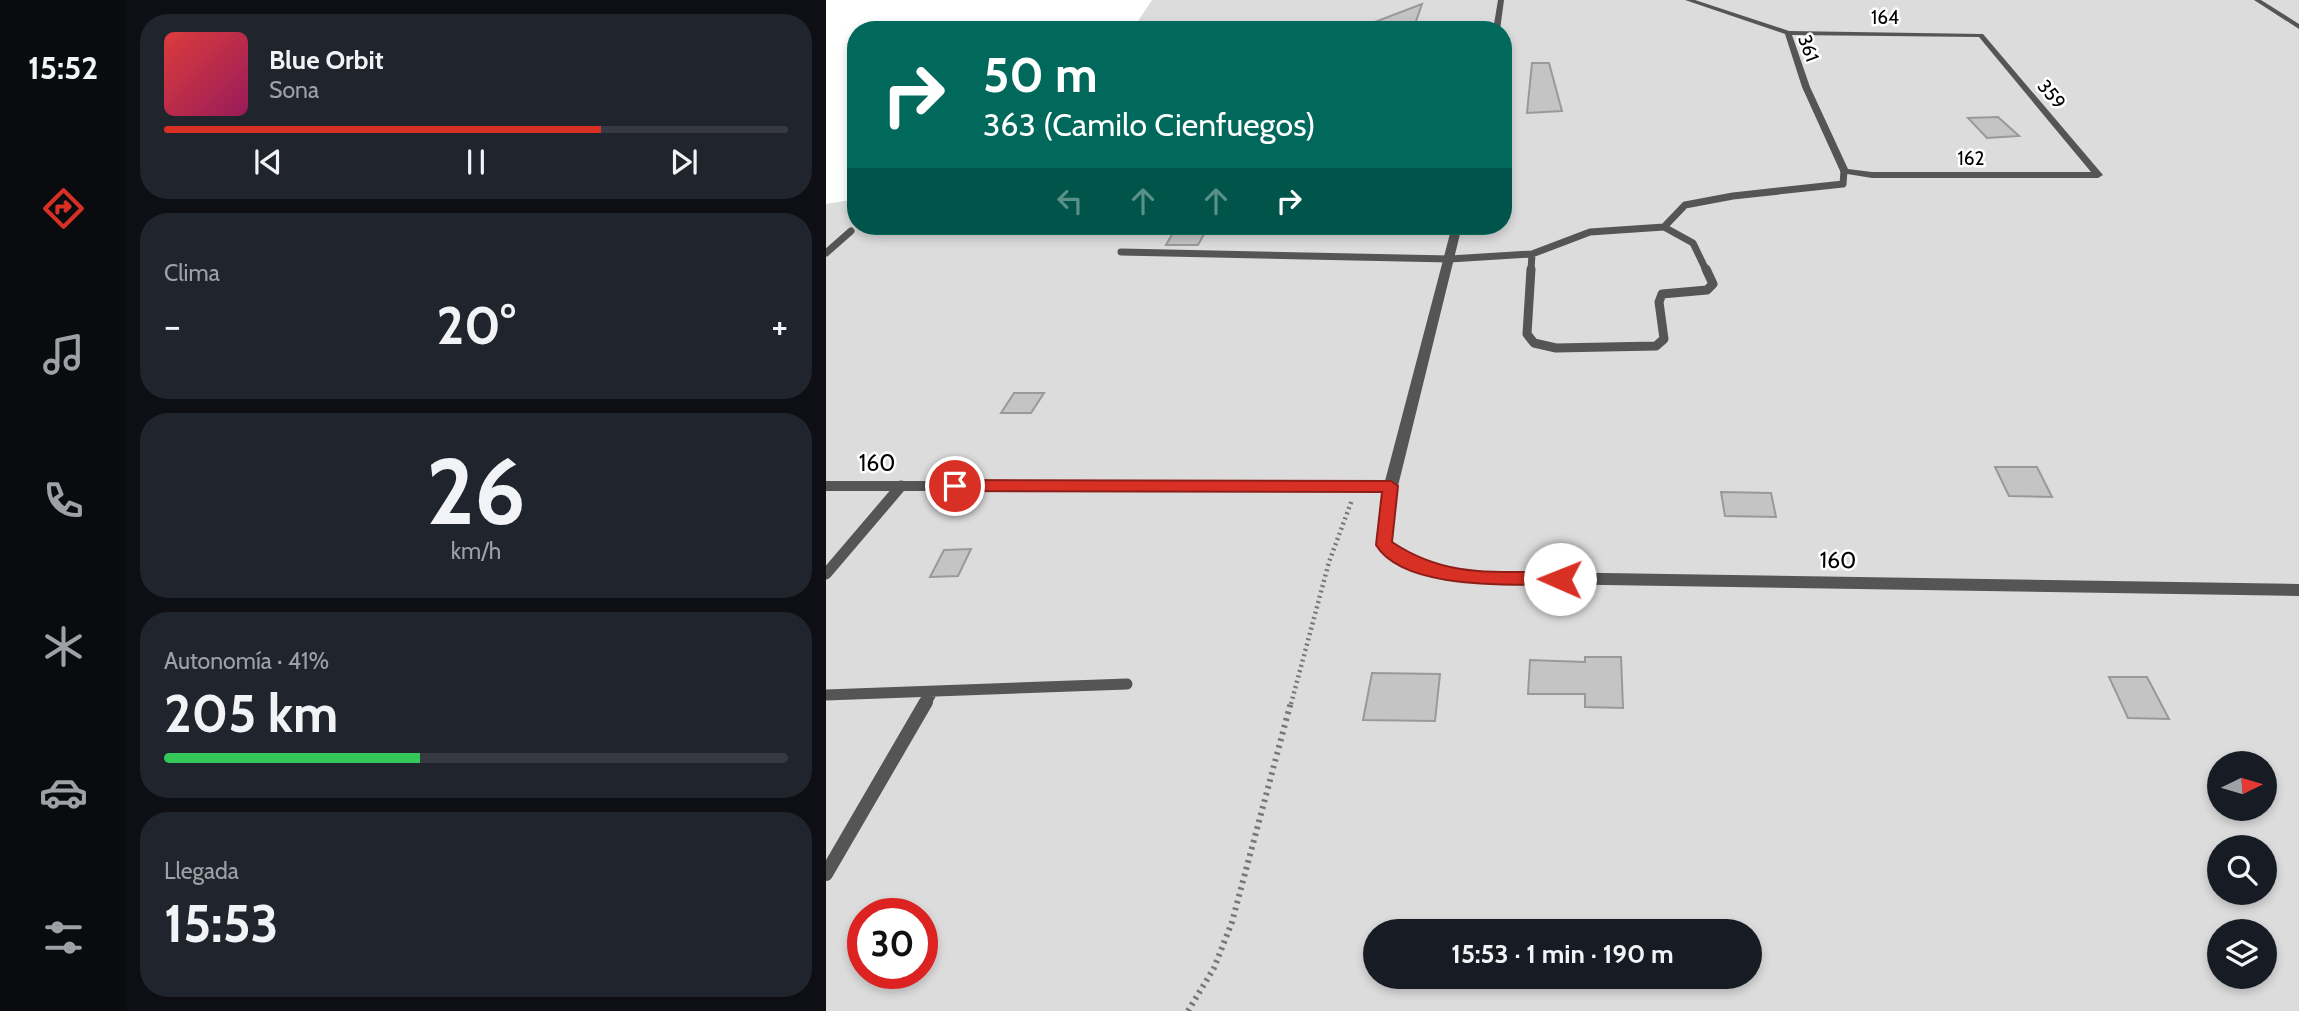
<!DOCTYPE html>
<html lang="es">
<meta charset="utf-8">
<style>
:root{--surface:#171b24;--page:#20242c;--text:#f1f3f6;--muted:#9ea1a6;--line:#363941;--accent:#d93025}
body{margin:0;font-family:Cabin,sans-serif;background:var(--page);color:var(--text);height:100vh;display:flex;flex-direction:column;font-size:26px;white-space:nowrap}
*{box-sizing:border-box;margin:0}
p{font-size:23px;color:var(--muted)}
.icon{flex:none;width:38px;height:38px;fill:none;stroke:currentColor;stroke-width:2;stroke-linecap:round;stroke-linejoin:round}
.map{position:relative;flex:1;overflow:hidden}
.sheet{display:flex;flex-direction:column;gap:14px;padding:14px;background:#0d0f14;width:700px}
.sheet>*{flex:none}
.guide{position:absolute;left:21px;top:21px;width:665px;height:214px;border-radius:28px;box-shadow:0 4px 10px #0003;background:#00695c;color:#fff;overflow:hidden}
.needle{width:46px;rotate:85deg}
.tools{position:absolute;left:1381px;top:751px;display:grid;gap:14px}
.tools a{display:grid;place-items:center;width:70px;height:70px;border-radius:50%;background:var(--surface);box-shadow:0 4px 10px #0003;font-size:35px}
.speed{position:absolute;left:21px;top:898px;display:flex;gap:14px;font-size:35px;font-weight:700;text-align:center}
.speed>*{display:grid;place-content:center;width:91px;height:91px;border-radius:50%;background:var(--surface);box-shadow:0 4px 10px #0003;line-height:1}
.speed .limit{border:10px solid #d22;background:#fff;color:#111}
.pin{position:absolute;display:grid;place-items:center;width:60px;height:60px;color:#fff;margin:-30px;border:4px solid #fff;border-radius:50%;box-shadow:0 2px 7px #0007}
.me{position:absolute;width:77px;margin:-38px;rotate:271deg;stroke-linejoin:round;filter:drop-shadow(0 0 5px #0008)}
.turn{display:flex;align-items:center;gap:24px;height:147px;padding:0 21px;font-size:32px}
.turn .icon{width:91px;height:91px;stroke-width:2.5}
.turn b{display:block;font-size:49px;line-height:60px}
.lanes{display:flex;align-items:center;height:66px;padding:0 21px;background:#0003;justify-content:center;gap:35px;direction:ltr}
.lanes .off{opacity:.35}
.big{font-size:52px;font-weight:700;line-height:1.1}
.sheet .widget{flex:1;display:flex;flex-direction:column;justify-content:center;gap:10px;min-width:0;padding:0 24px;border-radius:28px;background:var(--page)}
.sheet .dial{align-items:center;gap:0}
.dial b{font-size:91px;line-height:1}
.song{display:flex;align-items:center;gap:21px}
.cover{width:84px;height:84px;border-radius:10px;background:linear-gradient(135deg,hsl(0 70% 55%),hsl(330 70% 35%))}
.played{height:7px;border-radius:4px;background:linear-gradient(90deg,var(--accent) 70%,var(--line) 70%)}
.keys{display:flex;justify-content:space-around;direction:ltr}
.heat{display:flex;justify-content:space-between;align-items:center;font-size:38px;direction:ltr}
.charge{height:10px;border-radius:5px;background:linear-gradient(90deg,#34c759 41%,var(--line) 0)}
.trip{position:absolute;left:537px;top:919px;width:399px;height:70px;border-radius:35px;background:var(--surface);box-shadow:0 4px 10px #0003;font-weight:700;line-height:70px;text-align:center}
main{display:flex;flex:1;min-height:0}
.tabs{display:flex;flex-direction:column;width:126px;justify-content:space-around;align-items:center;background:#090b0e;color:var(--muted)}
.tabs .icon{width:49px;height:49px}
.tabs .active{color:var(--accent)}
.tabs b{font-size:32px;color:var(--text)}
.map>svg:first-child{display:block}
</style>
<main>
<nav class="tabs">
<b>15:52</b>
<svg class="icon active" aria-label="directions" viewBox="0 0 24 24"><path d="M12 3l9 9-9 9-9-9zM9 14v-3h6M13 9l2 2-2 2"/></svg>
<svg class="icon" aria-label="music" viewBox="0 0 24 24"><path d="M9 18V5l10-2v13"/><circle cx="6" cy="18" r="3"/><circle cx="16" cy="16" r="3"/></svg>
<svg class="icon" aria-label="phone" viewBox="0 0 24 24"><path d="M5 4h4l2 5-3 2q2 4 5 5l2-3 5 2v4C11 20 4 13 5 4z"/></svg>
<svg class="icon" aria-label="climate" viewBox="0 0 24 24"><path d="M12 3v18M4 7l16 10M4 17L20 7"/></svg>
<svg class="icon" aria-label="car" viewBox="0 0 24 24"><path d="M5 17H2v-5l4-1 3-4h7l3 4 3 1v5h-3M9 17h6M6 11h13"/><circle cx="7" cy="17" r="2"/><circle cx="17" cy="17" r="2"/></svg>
<svg class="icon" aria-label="filters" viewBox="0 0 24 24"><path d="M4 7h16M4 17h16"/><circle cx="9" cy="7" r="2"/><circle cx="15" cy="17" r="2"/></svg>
</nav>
<section class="sheet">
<div class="widget">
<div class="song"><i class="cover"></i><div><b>Blue Orbit</b><p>Sona</p></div></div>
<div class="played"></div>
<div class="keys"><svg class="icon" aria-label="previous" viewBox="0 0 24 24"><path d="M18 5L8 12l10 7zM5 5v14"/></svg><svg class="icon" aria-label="pause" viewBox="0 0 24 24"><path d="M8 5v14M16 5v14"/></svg><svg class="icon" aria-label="next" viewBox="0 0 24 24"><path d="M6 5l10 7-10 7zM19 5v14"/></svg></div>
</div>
<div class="widget"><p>Clima</p>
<div class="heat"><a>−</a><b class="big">20°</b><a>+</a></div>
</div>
<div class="widget dial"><b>26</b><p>km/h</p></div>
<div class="widget"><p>Autonomía · 41%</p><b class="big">205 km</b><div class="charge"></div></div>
<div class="widget"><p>Llegada</p><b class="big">15:53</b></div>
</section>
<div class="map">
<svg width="1473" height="1011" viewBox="0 0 1473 1011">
<rect width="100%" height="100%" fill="#fff"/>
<!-- green -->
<path fill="#dcdcdc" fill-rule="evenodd" d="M326 0H1473V1011H0V204L30 199V226H677V30H306ZM1393 763H1438V808H1393ZM1393 847H1438V892H1393ZM37 914H96V973H37ZM550 931H924V976H550ZM1393 931H1438V976H1393Z"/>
<!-- building -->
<path fill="#c4c4c4" stroke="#999" stroke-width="2" d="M596 4 587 30H534L533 28Z
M706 63H723L736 111 701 113Z
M1172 117 1193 136 1161 138 1142 118Z
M351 226 382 227 372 245H340Z
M188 393H218L205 413H175Z
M1169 467H1211L1226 497 1183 496Z
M895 492 945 493 950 517 899 516Z
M145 549 132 576 104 577 118 550Z
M759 657H795L797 708 759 707V694H702L704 660 759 662Z
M546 673 614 674 609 721 537 720Z
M1283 677H1321L1343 719 1302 718Z"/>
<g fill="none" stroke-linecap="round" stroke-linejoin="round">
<!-- path-far1 -->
<path stroke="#777" stroke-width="4.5" stroke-dasharray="2 3.5" stroke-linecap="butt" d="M465 704 503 562 526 500"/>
<!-- path -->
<path stroke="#777" stroke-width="6" stroke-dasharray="2.5 4.5" stroke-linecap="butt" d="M362 1011 388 968 406 922 465 702"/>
<!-- lane-far3 -->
<path stroke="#555" stroke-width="7" d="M838 227 867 243 880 270
M295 252 624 259 706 254 764 232 838 227 859 205 907 196 1017 184 1018 171
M0 253 25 231
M705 270 706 254"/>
<!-- lane-far2 -->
<path stroke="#555" stroke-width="9" d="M705 269 701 334 708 343 730 348 830 346 838 339 833 302 836 294 881 290 887 284 880 269"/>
<!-- lane-far1 -->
<path stroke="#555" stroke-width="11" d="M0 574 75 486
M0 695 301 684
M99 704 106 692"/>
<!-- lane -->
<path stroke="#555" stroke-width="14" d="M0 874 100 702"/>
<!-- street -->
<path fill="#555" fill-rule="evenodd" d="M672 0H678L674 30H667Z
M859 0H869L963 31 1157 34 1277 175 1272 178H1046L1015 173 976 87 959 34ZM966 35 1153 37 1265 172H1046L1022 169 984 87Z
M1428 0H1435L1473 24V29Z
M626 226H636L572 486 566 543C593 560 620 568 652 571L1473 584V596L652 583C615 579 584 569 553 549L551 545 558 491H0V481H559Z"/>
</g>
<!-- route -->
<path fill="#d93025" stroke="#8d1f18" stroke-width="2" d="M129 480 565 481 572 486 566 542C621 579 671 571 734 572L743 579 734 585C687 584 578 591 550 545L556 492 129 491 121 486Z"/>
<g text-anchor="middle" stroke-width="5" stroke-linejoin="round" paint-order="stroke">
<!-- far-street labels -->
<g font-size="19" fill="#000" stroke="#fff">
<text x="1059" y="24">164</text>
<text transform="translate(983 48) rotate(70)" y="7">361</text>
<text transform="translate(1226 94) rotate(50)" y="7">359</text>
<text x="1145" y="165">162</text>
</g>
<!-- street labels -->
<g font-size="23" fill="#000" stroke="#fff">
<text x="51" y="471">160</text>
<text transform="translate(1012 560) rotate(1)" y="8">160</text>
</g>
</g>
</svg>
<div class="tools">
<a><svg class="needle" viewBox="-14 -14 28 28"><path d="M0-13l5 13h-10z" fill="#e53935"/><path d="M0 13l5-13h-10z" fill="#9ea1a6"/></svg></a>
<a><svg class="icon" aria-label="search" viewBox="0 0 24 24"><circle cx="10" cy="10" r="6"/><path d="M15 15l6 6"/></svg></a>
<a><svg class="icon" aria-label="layers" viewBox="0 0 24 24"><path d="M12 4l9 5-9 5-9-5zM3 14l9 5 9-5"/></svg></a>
</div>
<div class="speed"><div class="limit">30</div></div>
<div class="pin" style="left:129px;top:486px;background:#d93025"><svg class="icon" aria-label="arrive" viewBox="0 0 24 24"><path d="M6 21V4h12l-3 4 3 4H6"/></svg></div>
<svg class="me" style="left:734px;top:579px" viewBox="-20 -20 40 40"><circle r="19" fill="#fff"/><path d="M0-13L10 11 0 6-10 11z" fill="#d93025"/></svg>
<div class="trip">15:53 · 1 min · 190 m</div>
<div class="guide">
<div class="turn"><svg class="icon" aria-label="right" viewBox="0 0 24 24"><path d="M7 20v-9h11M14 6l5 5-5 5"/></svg><div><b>50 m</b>363 (Camilo Cienfuegos)</div></div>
<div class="lanes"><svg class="icon off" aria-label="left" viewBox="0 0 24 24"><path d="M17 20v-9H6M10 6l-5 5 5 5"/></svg><svg class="icon off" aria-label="ahead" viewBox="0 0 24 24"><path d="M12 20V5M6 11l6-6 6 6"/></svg><svg class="icon off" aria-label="ahead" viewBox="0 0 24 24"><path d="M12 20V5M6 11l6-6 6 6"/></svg><svg class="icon" aria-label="right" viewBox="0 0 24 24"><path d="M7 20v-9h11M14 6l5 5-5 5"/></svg></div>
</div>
</div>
</main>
